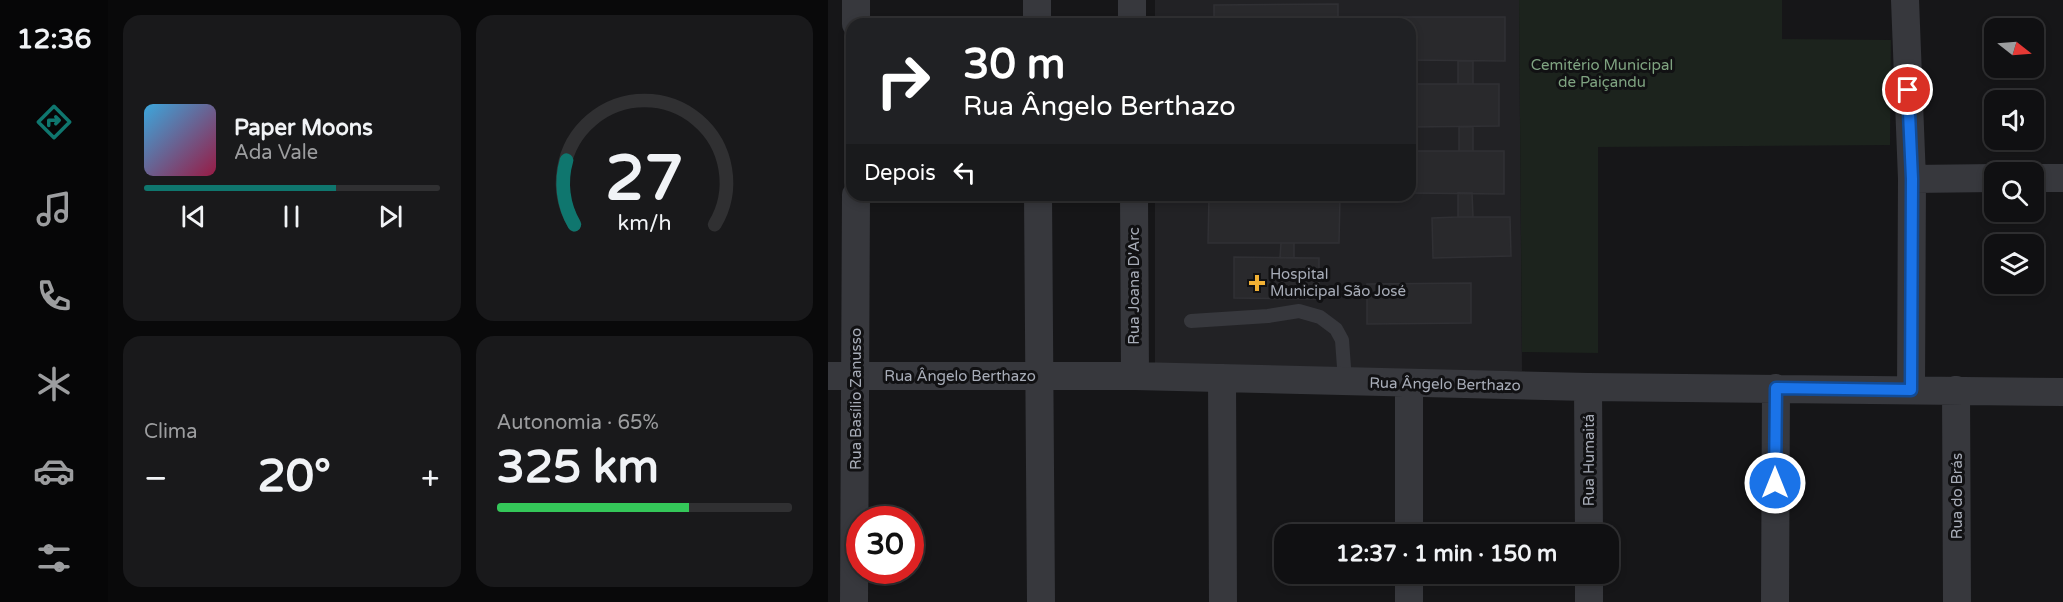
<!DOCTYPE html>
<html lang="pt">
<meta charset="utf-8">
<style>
:root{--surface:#101012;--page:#19191b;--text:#f1f3f6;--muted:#9c9d9f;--line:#303032;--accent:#0f766e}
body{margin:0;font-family:"Varela Round",sans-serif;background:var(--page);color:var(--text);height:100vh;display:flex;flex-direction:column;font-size:22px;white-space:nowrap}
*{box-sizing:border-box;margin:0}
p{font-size:20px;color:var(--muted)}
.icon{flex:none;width:33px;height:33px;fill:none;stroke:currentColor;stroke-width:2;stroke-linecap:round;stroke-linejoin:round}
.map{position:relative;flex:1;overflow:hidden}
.sheet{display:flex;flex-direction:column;gap:15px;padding:15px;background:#09090a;width:720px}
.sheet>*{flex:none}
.banner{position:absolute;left:18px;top:18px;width:570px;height:183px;border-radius:18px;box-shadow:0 3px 9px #0003,0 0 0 2px var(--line);background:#202124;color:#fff;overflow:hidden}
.needle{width:39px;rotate:107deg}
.tools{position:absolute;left:1156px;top:18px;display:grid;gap:12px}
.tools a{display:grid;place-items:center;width:60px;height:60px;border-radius:12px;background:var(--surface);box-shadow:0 3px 9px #0003,0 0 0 2px var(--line);font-size:30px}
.speed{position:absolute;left:18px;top:506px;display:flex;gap:12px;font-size:30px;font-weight:700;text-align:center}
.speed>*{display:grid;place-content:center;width:78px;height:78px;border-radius:50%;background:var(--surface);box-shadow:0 3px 9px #0003,0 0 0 2px var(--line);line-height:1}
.speed .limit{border:9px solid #d22;background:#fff;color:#111}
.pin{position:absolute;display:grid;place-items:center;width:51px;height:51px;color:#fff;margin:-26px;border:3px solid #fff;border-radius:50%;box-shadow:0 2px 6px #0007}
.me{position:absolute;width:66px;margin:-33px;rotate:0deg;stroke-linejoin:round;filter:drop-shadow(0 0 4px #0008)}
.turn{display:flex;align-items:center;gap:21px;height:126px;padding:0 18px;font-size:27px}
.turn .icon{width:78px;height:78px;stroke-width:2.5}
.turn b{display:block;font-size:42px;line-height:51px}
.then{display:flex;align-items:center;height:57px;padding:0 18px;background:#0003;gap:12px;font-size:22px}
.big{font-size:45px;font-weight:800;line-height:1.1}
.sheet .tile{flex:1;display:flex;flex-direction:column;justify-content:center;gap:9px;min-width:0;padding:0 21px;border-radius:18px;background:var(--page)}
.sheet .dial{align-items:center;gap:0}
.dial svg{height:156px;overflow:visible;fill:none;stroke:var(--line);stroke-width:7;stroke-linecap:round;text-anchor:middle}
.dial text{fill:var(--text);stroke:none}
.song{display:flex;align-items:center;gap:18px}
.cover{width:72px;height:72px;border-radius:9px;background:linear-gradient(135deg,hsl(200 70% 55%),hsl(340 70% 35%))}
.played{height:6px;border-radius:3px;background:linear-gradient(90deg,var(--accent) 65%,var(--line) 65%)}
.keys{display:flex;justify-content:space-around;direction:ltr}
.heat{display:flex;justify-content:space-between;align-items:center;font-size:33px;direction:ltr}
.charge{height:9px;border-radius:4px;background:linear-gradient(90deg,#34c759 65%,var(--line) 0)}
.sheet .tiles{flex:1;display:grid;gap:15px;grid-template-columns:repeat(2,1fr)}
.trip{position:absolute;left:446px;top:524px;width:345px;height:60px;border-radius:18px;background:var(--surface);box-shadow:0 3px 9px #0003,0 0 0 2px var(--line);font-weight:800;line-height:60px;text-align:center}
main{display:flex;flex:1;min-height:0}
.menu{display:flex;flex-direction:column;width:108px;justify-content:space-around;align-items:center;background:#060607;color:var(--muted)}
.menu .icon{width:42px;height:42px}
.menu .on{color:var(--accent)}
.menu b{font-size:27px;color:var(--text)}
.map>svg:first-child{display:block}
</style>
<main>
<nav class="menu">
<b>12:36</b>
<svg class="icon on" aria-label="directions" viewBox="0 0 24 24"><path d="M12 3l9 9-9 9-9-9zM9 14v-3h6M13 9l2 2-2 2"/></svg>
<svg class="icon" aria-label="music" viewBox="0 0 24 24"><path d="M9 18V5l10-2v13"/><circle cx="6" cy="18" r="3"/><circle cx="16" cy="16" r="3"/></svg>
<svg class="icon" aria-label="phone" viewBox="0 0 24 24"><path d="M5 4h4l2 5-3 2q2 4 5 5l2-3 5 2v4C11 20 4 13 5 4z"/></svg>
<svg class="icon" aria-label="climate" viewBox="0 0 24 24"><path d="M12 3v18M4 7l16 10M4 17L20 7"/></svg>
<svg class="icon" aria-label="car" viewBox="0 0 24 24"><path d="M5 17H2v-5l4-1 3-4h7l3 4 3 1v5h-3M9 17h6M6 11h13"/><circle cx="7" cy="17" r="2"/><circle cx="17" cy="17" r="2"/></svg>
<svg class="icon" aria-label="filters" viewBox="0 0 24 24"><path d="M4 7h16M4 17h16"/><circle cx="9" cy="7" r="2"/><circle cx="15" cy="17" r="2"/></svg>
</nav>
<section class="sheet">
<div class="tiles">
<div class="tile">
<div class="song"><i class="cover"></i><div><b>Paper Moons</b><p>Ada Vale</p></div></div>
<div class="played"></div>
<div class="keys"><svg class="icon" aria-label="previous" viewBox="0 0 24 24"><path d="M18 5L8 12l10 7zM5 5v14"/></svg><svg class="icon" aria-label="pause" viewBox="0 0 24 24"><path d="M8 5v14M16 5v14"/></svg><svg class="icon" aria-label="next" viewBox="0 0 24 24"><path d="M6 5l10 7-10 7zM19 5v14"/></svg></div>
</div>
<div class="tile dial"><svg viewBox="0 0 100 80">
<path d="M14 69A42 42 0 1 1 86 69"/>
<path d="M14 69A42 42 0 0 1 10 36" stroke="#0f766e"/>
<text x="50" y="56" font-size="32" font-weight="700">27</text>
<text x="50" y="72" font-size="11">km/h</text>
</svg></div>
<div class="tile"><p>Clima</p>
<div class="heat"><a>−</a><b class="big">20°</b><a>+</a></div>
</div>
<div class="tile"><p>Autonomia · 65%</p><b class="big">325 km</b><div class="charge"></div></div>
</div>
</section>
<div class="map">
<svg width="1235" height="602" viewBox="0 0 1235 602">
<rect width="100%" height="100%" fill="#161618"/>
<!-- built -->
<path fill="#222225" d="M327 0H691L694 371 327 373V195H582V24H327Z"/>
<!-- green -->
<path fill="#1c231d" d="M691 0H954V39L1063 40 1062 145 770 147V353L694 352Z"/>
<!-- building -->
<path fill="#29292c" stroke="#303034" stroke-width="1.5" d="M510 4V24H386V5Z
M540 17H677V61L582 60V24H540Z
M630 61H645V84H630Z
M582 84H671V126L582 127Z
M631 127H645V151H631Z
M582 151H676V194L582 193Z
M630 193H644L645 217H630Z
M381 195H512L511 243H380Z
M630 217H682L683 256 605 258 604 218Z
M453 243H466V258H452Z
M406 257 491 258V299L406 298Z
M643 283V323L539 324V284Z"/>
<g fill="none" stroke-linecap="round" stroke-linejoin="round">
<!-- lane -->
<path stroke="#37383d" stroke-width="14" d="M363 321 440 316 471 311 492 317 508 329 514 340 517 381"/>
<!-- street -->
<path stroke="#37383d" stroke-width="28" d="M209 0V24
M304 0V24
M1077 0 1084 179 1083 390
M28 24V0
M1206 178H1235
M1084 179 1167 178
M210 195 213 602
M306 195 307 376
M0 376H307L760 387 1235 392
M394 378 395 602
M760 387 761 534
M1128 390 1129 602
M581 534V383
M761 573V602
M26 602 28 195
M581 602V573
M947 602 948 388"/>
</g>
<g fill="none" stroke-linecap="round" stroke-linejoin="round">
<!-- route casing -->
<g stroke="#114b97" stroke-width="15">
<path id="route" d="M947 483 948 388 1083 390 1084 179 1080 90"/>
</g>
<!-- route -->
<use href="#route" stroke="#1a73e8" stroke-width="10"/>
</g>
<!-- markers -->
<path fill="#f2b134" stroke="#111113" stroke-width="2" d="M426 274h6v6h6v6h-6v6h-6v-6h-6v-6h6z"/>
<g text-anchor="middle" stroke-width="6" stroke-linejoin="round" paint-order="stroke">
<!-- park labels -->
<g font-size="15" fill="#7fa381" stroke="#111113">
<text x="774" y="70">Cemitério Municipal<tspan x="774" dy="17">de Paiçandu</tspan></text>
</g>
<!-- poi labels -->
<g font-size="15" fill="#a8adb8" stroke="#111113" text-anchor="start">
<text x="442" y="279">Hospital<tspan x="442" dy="17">Municipal São José</tspan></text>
</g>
<!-- street labels -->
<g font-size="15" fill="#a8adb8" stroke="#111113">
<text transform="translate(306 286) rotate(-90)" y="5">Rua Joana D'Arc</text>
<text x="132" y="381">Rua Ângelo Berthazo</text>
<text transform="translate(617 384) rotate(1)" y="5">Rua Ângelo Berthazo</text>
<text transform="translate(28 399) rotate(-90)" y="5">Rua Basílio Zanusso</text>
<text transform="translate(761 460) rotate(-90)" y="5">Rua Humaitá</text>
<text transform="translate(1129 496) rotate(-90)" y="5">Rua do Brás</text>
</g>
</g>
</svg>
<div class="tools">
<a><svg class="needle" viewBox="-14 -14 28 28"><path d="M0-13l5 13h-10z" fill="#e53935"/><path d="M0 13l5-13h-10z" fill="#9c9d9f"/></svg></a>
<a><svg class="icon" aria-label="sound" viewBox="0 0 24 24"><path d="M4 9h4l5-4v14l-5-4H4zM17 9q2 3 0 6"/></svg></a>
<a><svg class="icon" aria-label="search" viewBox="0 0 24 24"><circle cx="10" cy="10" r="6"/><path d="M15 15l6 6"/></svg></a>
<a><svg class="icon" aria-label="layers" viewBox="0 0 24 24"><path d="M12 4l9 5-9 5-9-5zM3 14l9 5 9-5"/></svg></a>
</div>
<div class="speed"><div class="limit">30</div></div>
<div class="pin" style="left:1080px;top:90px;background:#d93025"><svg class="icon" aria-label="arrive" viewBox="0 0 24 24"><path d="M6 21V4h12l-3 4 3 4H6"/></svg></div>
<svg class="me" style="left:947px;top:483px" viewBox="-20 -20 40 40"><circle r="17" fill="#1a73e8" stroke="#fff" stroke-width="3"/><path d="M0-11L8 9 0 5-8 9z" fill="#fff"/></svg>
<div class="trip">12:37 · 1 min · 150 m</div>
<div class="banner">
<div class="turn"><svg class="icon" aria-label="right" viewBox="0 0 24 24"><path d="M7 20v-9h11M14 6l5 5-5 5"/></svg><div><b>30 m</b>Rua Ângelo Berthazo</div></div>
<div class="then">Depois<svg class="icon" aria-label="left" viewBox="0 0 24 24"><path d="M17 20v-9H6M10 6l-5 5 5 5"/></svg></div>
</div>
</div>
</main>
